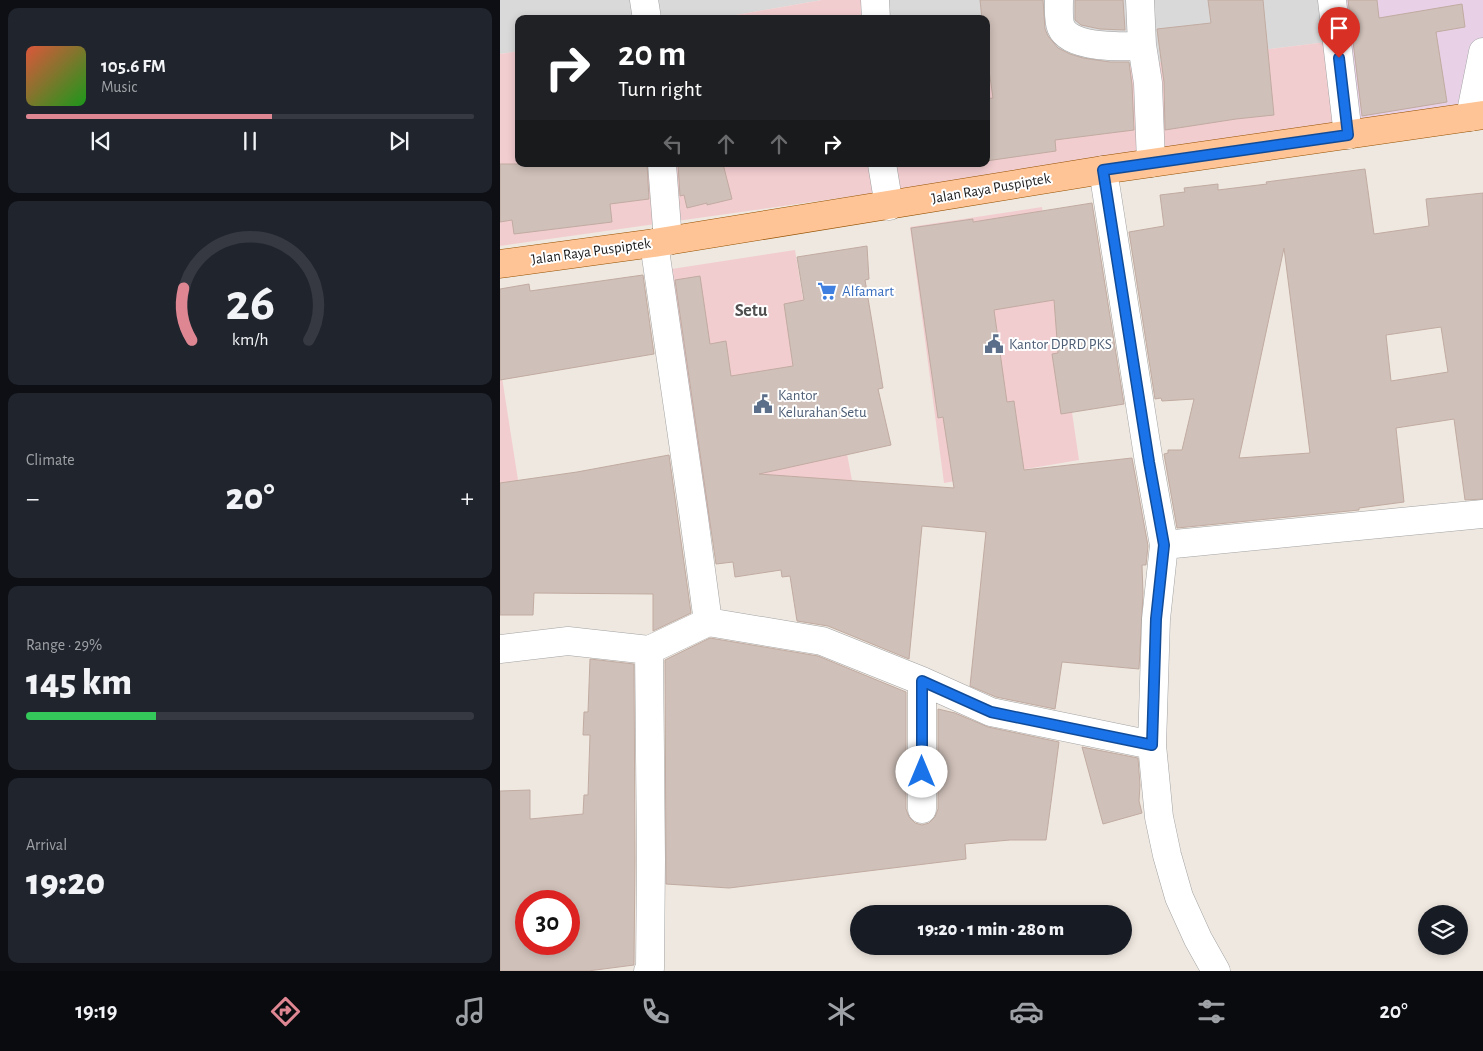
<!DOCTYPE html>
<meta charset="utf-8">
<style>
:root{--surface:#171b24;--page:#20242c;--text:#f1f3f6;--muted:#9ea1a6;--line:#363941;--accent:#df8693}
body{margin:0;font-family:"Alegreya Sans",sans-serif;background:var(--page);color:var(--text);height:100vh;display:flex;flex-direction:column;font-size:19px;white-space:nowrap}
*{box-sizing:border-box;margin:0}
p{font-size:16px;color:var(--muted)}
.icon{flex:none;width:28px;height:28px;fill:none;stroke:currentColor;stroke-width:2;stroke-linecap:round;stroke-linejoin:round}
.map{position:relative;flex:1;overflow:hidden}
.drawer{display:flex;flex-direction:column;gap:8px;padding:8px;background:#0d0f14;width:500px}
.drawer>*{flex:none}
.hud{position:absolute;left:15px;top:15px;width:475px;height:152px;border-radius:10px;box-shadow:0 2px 8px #0003;background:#202124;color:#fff;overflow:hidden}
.controls{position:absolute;left:918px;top:905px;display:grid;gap:10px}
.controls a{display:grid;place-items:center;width:50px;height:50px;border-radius:50%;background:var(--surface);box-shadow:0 2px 8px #0003;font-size:25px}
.speed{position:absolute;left:15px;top:890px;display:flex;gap:10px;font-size:25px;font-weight:700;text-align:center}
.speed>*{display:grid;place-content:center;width:65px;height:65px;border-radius:50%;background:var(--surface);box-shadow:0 2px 8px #0003;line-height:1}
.speed .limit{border:8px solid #d22;background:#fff;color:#111}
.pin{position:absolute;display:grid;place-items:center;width:42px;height:42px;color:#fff;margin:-51px -21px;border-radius:50% 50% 50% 0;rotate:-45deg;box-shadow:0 0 5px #0007}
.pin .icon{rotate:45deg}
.me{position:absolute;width:55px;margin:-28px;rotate:0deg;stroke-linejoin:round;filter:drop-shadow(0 0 4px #0008)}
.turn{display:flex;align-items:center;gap:18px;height:105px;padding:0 20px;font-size:22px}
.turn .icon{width:65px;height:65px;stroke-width:2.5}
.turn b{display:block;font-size:35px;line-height:42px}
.lanes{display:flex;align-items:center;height:48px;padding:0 20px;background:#0003;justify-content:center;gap:25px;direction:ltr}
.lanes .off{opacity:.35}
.big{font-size:38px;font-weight:800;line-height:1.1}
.drawer .card{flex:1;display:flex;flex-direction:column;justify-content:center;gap:8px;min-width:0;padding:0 18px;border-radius:10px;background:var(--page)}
.drawer .dial{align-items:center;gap:0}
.dial svg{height:130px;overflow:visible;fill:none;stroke:var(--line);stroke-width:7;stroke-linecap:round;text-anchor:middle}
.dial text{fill:var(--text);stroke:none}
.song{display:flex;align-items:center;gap:15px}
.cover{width:60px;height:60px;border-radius:8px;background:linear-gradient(135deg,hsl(10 70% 55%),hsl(120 70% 35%))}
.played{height:5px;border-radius:2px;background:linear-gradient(90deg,var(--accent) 55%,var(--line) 55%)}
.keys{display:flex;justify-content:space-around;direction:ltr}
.heat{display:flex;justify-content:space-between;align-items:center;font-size:28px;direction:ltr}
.charge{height:8px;border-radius:4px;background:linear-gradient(90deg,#34c759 29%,var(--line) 0)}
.trip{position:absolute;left:350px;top:905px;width:282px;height:50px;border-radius:25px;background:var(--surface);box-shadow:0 2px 8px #0003;font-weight:800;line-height:50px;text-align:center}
.tabs{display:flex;height:80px;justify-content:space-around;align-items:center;background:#090b0e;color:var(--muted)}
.tabs .icon{width:35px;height:35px}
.tabs .on{color:var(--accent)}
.tabs b{font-size:22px;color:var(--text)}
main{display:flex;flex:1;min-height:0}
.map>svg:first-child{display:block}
</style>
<main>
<section class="drawer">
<div class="card">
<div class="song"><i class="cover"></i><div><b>105.6 FM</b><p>Music</p></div></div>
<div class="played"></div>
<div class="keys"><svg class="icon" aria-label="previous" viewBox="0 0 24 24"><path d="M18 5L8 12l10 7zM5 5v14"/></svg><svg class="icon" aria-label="pause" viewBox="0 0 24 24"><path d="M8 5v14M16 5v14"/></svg><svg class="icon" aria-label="next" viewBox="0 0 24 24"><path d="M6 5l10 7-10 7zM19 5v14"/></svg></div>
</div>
<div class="card dial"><svg viewBox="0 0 100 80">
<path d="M14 69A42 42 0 1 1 86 69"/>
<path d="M14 69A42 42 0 0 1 9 37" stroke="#df8693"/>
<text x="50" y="56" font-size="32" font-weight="700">26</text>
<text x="50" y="72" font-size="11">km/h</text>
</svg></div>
<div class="card"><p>Climate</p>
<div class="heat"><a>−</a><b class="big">20°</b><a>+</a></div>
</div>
<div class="card"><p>Range · 29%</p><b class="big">145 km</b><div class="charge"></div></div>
<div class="card"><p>Arrival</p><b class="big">19:20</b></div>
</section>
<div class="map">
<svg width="983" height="971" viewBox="0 0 983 971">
<rect width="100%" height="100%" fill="#efe8e0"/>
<!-- residential -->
<path fill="#dad9d9" d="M0 0H322L213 19H19V51L0 54Z
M380 0H822L827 42 486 84V19H383Z"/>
<!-- commercial -->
<path fill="#f2cdd0" d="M322 0H380L383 19H213Z
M827 42 838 128 0 246V54L19 51V164H486V84Z
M542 207 579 460 444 483 410 227Z
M295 250 306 317 321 315 354 491 299 514 210 530 165 270Z
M0 365 31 563 0 570Z"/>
<!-- industrial -->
<path fill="#e8d1e7" d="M822 0H983V106L838 128Z"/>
<!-- building -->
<path fill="#cfc0b9" stroke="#c1aba1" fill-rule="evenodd" d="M480 0H543L545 29 548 36 558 48 570 54 583 58 610 62H629L632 85 634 130 555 140 556 151 486 161V99L493 98 486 49V19H482Z
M575 0H623L625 30 600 29 581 25 575 20Z
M708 0H763L774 115 736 119 665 130 664 82 657 29 711 23Z
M848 0H877L879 18 962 4 965 27 936 32 947 102 862 116Z
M0 164H147L149 199 110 204 112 222 14 234 12 220 0 222Z
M178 164H223L232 199 207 205V203L187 208 184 195 180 196Z
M865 169 874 234 929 226 926 199 983 193V499L965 500 954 419 896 428 904 502 859 508V510L677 528 664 454 668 453V450H682L694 399 662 401 661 398 655 399 629 232 664 226 660 195 685 192 684 188 718 184V190L767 184 766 182ZM784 248 810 453 739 458 746 426ZM941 327 948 372 891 381 886 335Z
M592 203 624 404 561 414 552 354 558 353 554 300 494 310 507 402 514 401 524 470 632 458 648 546 646 565H642L643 594 639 669 562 662 555 709 496 697 470 686 486 532 422 526 409 659 328 626 297 621 290 576 282 577 281 570 235 577 233 562 216 564 175 280 200 276 210 344 226 341 231 376 293 366 284 304 304 300 297 257 367 246 369 279 365 280 383 388 378 389 391 445 259 474 454 488 443 417 438 418 411 228 473 219V222Z
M143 275 154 354 0 380V289L29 284 30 291Z
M169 455 191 613 153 631V594L34 593 33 615H0V483L77 472Z
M210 638 318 656 406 692V809L409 817 415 823 422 825 429 823 435 817 438 809V709L455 713 488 727 559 742 546 840H510L465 844 466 859 229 888 166 884 165 660Z
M90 659 134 664 135 859 134 964V965L88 971H0V791L30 790V819L83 814 84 795H88L90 735H83L84 712H88ZM26 901H69V944H26Z
M582 747 638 758 640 785 639 801 642 813 603 824Z"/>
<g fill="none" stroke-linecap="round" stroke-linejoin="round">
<!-- minor casing -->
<g stroke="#a3a3a3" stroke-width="29">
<path id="minor" d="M144 0 147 19
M375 0 376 19
M559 0C559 8 558 20 561 27 570 49 624 47 642 45
M640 0 642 45 648 83 651 163
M832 0 848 135
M970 117 983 52
M162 164 168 241
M382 164 389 206
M603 170 649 462 664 545 656 619 652 745 659 817 667 855 679 897 698 939 716 971
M154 243 194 518 208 622
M664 545 983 514
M0 649 68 641 149 650 208 622 322 641 422 681 491 712 652 745
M422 809V681
M148 971 150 968 151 859 149 650"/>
</g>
<!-- major casing -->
<g stroke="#945000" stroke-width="29">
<path id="major" d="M0 264 154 243 603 170 983 115"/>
</g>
<!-- minor -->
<use href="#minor" stroke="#fff" stroke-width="28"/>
<!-- major -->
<use href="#major" stroke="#ffc495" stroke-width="28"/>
</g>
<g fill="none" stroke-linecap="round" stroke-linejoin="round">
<!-- route casing -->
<g stroke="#114b97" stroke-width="12">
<path id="route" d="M422 772V681L491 712 652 745 656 619 664 545 649 462 603 170 848 135 839 58"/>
</g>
<!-- route -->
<use href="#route" stroke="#1a73e8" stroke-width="9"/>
</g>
<!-- icons -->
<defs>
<g id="supermarket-bare" transform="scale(1.5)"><path d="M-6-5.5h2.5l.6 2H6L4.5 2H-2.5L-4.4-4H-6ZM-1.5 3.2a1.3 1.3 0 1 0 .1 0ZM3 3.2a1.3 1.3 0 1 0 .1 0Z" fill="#3f7fe0" stroke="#fff" stroke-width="2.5" paint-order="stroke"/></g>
<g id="civic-bare" transform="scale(1.5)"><path d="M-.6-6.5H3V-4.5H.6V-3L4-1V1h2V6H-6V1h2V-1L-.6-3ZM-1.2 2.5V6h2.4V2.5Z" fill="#5c6f8a" stroke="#fff" stroke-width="2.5" paint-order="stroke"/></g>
</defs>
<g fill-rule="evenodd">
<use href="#supermarket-bare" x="327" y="291"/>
<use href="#civic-bare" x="494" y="344"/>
<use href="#civic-bare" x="263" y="404"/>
</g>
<g text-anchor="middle" stroke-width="4" stroke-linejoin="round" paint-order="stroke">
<!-- street labels -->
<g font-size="15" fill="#1c1c1c" stroke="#fff">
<text transform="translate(491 188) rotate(-10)" y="5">Jalan Raya Puspiptek</text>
<text transform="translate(91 251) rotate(-8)" y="5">Jalan Raya Puspiptek</text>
</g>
<!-- shop labels -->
<g font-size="15" fill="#366cbe" stroke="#fff" text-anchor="start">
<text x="342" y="296">Alfamart</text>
</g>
<!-- service labels -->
<g font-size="15" fill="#4e5e75" stroke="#fff" text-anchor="start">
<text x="509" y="349">Kantor DPRD PKS</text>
<text x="278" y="400">Kantor<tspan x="278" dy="17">Kelurahan Setu</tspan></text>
</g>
<!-- quarter labels -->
<g font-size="18" font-weight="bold" fill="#4f4f4f" stroke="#fff">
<text x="251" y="316">Setu</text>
</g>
</g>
</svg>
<div class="controls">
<a><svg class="icon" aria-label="layers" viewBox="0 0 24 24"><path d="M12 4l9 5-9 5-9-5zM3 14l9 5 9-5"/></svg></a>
</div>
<div class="speed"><div class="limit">30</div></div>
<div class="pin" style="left:839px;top:58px;background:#d93025"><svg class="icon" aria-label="arrive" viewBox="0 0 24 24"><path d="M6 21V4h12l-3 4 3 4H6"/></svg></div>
<svg class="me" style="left:422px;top:772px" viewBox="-20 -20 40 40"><circle r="19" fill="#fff"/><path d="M0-13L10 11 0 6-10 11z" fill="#1a73e8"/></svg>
<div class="trip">19:20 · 1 min · 280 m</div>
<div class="hud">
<div class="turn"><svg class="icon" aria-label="right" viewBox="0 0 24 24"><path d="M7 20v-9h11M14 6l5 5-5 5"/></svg><div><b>20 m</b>Turn right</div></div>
<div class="lanes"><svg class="icon off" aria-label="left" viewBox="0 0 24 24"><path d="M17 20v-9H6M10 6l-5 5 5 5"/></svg><svg class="icon off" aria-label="ahead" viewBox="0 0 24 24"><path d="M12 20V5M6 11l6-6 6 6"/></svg><svg class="icon off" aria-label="ahead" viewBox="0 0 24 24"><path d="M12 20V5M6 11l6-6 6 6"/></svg><svg class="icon" aria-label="right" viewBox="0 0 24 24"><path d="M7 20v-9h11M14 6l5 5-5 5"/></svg></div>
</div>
</div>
</main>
<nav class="tabs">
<b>19:19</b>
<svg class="icon on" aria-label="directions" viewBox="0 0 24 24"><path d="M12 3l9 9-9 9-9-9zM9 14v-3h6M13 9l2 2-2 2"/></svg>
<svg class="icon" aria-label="music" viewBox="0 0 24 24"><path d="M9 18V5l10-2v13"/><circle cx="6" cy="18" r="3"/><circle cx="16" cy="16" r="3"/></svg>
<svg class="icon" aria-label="phone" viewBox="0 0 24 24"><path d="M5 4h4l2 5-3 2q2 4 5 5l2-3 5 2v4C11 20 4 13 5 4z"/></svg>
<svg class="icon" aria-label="climate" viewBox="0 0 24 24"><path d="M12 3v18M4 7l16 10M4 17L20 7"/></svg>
<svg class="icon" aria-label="car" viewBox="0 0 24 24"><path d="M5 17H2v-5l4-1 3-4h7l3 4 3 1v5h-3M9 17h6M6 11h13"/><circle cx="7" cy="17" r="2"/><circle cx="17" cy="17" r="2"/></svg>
<svg class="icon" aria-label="filters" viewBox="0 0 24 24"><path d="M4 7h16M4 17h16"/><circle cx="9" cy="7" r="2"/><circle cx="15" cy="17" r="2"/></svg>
<b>20°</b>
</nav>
